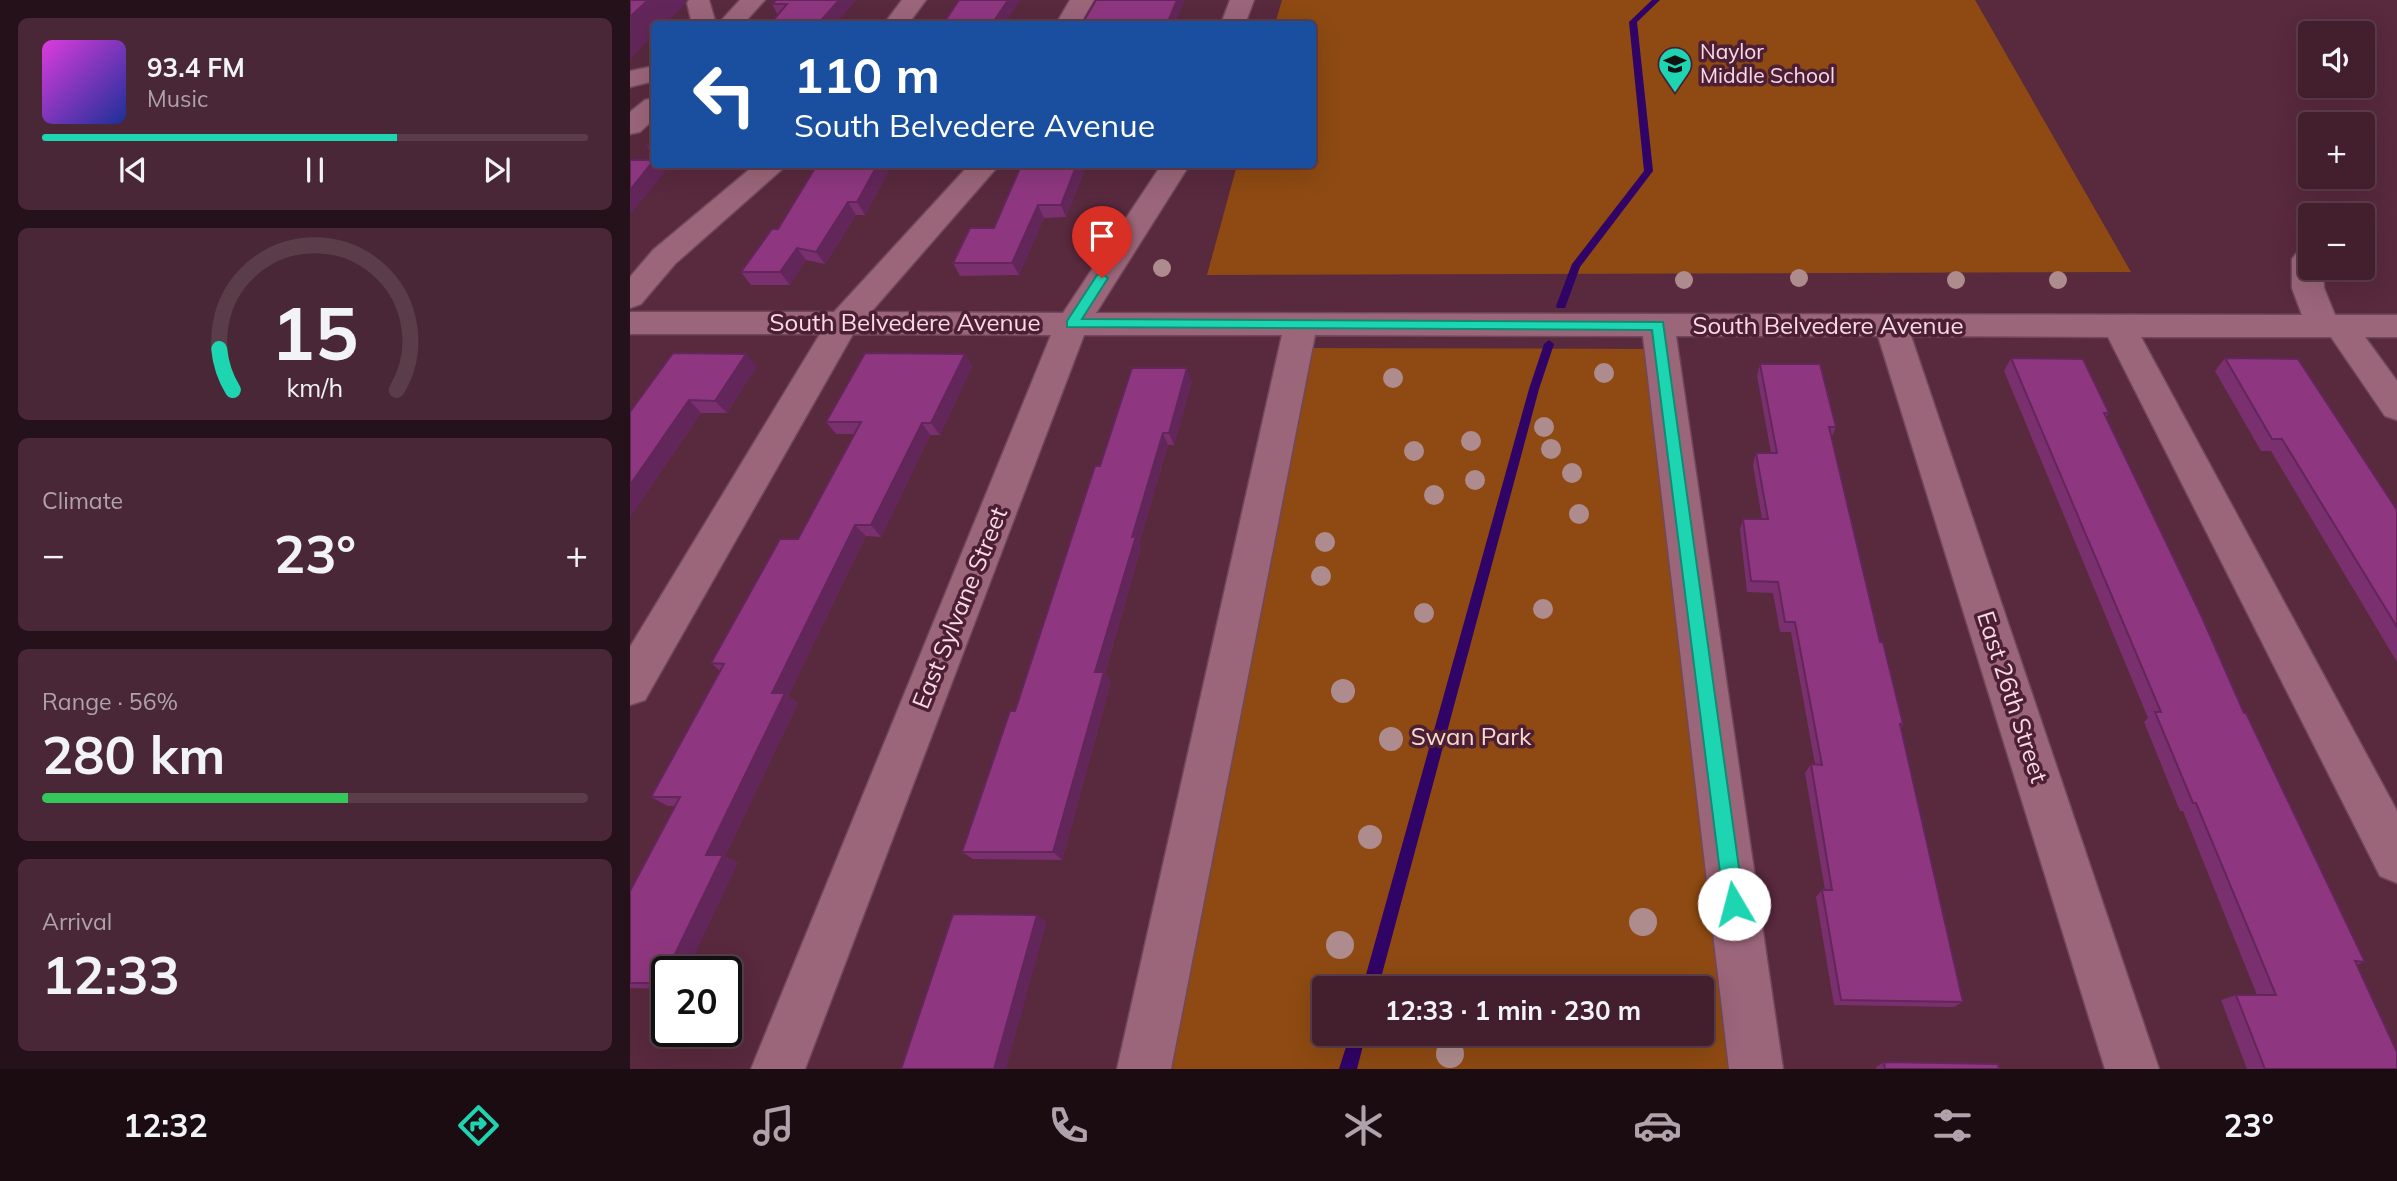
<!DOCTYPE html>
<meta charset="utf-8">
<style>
:root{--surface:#431f2e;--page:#4a2736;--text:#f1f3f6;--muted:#afa2aa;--line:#5b3d4a;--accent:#1dd5b1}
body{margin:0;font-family:Mulish,sans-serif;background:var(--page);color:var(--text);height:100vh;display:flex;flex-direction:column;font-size:26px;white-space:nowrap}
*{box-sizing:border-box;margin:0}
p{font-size:23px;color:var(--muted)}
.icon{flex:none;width:38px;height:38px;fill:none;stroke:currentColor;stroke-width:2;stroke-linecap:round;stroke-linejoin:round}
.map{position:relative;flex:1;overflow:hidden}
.panel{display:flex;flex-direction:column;gap:18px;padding:18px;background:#251119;width:630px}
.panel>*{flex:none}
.banner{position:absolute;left:21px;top:21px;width:665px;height:147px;border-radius:7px;box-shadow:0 7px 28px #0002,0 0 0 2px var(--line);background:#1a4fa0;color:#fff;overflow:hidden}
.controls{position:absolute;left:1668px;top:21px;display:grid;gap:14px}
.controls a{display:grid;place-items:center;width:77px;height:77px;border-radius:7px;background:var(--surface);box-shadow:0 7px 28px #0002,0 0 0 2px var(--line);font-size:35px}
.speed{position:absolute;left:21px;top:956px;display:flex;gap:14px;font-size:35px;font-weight:700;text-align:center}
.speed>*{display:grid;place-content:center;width:91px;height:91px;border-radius:50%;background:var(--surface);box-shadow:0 7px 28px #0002,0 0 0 2px var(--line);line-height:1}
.speed .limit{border:4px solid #111;border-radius:10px;background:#fff;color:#111}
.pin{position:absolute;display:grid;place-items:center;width:60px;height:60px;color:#fff;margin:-72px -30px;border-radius:50% 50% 50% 0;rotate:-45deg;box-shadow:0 0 7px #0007}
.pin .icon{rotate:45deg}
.me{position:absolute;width:77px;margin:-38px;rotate:352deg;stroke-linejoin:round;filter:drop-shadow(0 0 5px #0008)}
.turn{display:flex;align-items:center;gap:24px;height:147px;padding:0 28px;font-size:32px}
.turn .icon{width:91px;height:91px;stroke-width:2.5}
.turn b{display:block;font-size:49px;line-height:60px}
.big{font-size:52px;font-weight:700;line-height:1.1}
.panel .tile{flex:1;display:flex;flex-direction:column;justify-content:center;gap:10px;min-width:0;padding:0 24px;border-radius:10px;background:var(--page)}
.panel .dial{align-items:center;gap:0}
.dial svg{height:182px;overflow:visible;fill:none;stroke:var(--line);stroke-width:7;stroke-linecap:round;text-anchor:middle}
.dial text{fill:var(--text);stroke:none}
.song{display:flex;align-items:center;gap:21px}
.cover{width:84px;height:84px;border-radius:10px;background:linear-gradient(135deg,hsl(300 70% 55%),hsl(230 70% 35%))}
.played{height:7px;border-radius:4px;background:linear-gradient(90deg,var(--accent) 65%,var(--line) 65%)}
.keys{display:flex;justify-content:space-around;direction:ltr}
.heat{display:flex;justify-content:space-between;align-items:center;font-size:38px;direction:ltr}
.charge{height:10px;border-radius:5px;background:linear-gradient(90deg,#34c759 56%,var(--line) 0)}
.trip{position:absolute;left:682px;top:976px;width:402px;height:70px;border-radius:7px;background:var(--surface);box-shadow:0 7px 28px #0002,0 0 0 2px var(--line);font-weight:700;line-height:70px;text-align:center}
.dock{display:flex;height:112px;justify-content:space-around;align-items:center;background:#1b0c12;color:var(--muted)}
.dock .icon{width:49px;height:49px}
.dock .current{color:var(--accent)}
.dock b{font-size:32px;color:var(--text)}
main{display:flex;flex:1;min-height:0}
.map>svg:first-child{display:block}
</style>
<main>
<section class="panel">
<div class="tile">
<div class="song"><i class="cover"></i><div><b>93.4 FM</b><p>Music</p></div></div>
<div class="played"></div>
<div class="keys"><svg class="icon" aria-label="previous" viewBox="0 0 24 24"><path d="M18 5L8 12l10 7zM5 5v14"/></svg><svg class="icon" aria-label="pause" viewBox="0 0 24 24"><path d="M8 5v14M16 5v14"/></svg><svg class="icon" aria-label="next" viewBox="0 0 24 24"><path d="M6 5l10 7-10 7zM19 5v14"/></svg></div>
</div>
<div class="tile dial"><svg viewBox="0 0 100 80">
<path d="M14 69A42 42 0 1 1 86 69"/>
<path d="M14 69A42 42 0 0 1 8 51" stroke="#1dd5b1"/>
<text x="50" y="56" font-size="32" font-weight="700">15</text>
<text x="50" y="72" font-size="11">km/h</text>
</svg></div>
<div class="tile"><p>Climate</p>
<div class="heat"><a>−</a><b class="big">23°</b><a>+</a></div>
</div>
<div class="tile"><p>Range · 56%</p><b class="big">280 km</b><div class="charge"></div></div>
<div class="tile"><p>Arrival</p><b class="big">12:33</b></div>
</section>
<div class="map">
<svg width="1767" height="1069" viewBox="0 0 1767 1069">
<rect width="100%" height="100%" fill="#59293e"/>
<!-- green -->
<path fill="#8e4a12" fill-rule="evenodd" d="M652 0H1345L1501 272 577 275 607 165 682 164V24H645Z
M663 348 1039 349 1142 1069H519ZM695 989H1073V1034H695Z"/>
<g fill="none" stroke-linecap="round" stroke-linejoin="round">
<!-- stream -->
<path fill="#300367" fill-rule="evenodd" d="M1022 0H1030L1007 22 1023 171 950 267 935 308H927L926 306 942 264 1014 171 999 22Z
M919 340 924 344 909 389 748 989H732L899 389 914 344Z
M720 1034H736L727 1069H709Z"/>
<!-- minor casing -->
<g stroke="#71485b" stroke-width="3">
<path id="minor" d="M59 0H79L86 24H62L57 3Z
M110 0H135L113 24H88Z
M272 0H296L278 24H254Z
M440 0H464L450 24H426Z
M600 0H624L615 24H591Z
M24 66V81L0 87V71Z
M24 98V119L10 132 0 134V112L15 100Z
M126 164H158L45 264 11 304 0 308V277L23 250Z
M340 164H370L241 312 433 313 532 164H560L466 313 1672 315 1662 288V259L1669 250 1680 247V268H1693L1694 288 1705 315H1767V337H1735L1767 381V420L1755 416 1701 337H1511L1767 811V883L1750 876 1478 337 1281 336 1529 1069H1475L1248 336H1046L1153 1069H1099L1013 336 685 335 541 1069H487L652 335H454L175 1069H121L421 335 223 334 15 700 0 705V647L190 334H0V312H204Z"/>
</g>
<!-- minor -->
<use href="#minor" fill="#9b657a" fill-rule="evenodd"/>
</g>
<!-- trees -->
<g fill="#ae8b8c">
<circle cx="532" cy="268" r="9"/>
<circle cx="1169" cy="278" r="9"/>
<circle cx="1054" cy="280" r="9"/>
<circle cx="1326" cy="280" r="9"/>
<circle cx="1428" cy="280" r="9"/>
<circle cx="974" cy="373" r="10"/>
<circle cx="763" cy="378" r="10"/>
<circle cx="914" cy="427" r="10"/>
<circle cx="841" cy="441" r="10"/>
<circle cx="921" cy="449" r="10"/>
<circle cx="784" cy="451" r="10"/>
<circle cx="942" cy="473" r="10"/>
<circle cx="845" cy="480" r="10"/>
<circle cx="804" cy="495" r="10"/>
<circle cx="949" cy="514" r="10"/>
<circle cx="695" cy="542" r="10"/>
<circle cx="691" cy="576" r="10"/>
<circle cx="913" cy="609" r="10"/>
<circle cx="794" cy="613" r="10"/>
<circle cx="713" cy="691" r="12"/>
<circle cx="761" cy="739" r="12"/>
<circle cx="740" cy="837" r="12"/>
<circle cx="1013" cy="922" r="14"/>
<circle cx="710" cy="945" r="14"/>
<circle cx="820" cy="1054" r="14"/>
</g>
<!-- wall -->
<path fill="#7a2f6e" d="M146 0H226L205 24 148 15 142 4Z
M24 138V156L17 146Z
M203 164H254L258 172 235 215H226L195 264 176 260 160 285H121L111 272Z
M400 164H457L436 217 414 218 389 275 330 276 323 263 364 228Z
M335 354 342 366 310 435H300L251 537 236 536 158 696 168 703 95 856 108 863 37 971V989L0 988V891L45 806H38L21 797 90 671 81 663 168 539 225 434H206L196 422Z
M1381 358 1479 413 1476 417 1614 713 1735 962 1726 965 1767 1069H1617L1591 1000 1606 995H1627L1553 811H1550L1514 722 1518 718 1374 371Z
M1595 358 1767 510V662L1641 451H1631L1585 371Z
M1130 364 1206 427 1201 438 1250 642 1273 724 1271 727 1333 1002 1324 1007 1204 1005 1186 897 1192 890H1195L1175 773 1181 764H1185L1161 632H1150L1143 593 1117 592 1110 530 1113 519H1132L1123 465 1126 453H1141L1127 376Z
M127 366 97 413H71L0 517V412Z
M562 381 544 445H538L509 544 511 548 475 673 481 682 432 860 343 859 332 852 385 711 470 466Z
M1254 1062 1369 1069H1246V1067Z"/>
<!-- shaded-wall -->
<path fill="#63265a" d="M18 0H56L55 5 35 24H24V35L0 59V17Z
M209 0H226L205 24H188Z
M378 0H390L375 24H362Z
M547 0H555L545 24H537Z
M24 160V164H29L35 172 1 214 0 212V190Z
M248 164H254L258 172 235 215 227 202Z
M447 164H457L436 217 431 205Z
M218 202 226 215 195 264 186 252Z
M408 205 414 218 389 275 382 263Z
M167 248 176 260 160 285 150 272Z
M116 354 127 366 97 413 85 401Z
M335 354 342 366 310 435 301 423Z
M557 368 562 381 544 445 539 433Z
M59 400 71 413 0 517V485Z
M292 423 300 435 251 537 241 525Z
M533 433 538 445 509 544 511 548 475 673 481 682 432 860 423 852 465 672 502 537Z
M225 525 236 536 158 696 168 703 95 856 108 863 57 971H37V985L31 983 76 855 142 693Z
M407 915 417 922 376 1069H364Z"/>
<!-- building -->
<path fill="#8e3780" stroke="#63265a" stroke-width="2" d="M0 0H18L0 17Z
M146 0H209L188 24H140L157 4H142Z
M329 0H378L362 24H313Z
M466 0H547L537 24H452Z
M24 138V146H17Z
M0 160H24L0 190Z
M203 164H248L227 202H218L186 252 167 248 150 272H111L142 229H148L185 168 201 167Z
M400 164H447L431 205H408L382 263H323L340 228H364L390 168H398Z
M43 353 116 354 85 401 59 400 0 485V412Z
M235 353 335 354 301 423H292L241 525H225L142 693H155L76 855H93L31 983H0V891L50 797H21L94 664 81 663 150 539H168L231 422H196Z
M1381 358 1453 359 1479 413H1474L1571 615 1614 713H1616L1735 962 1725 961 1767 1052V1069H1635L1606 995H1646L1566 803H1563L1525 712H1531Z
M1595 358 1668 359 1767 510V627L1652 439H1642Z
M1130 364H1190L1206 427H1199L1250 642H1253L1273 724H1270L1333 1002 1211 1000 1192 890H1202L1181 764 1192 765 1165 622H1155L1148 582 1121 581 1113 519H1138L1126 453H1147Z
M502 368H557L539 433H533L502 537 506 536 465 672H474L423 852H332L380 711H385L465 466H470Z
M323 914 407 915 364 1069H271Z
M1254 1062 1368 1064 1369 1069H1255Z"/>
<!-- route -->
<path fill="#1dd5b1" stroke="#138a73" stroke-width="2" d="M472 274 478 278 452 319 1033 322 1114 904 1111 911 1104 914 1097 911 1094 904 1022 330 437 327V321L467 275Z"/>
<!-- icons -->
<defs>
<g id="school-pin" transform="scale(1.75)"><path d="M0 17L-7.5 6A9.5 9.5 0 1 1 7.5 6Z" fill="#1dd5b1" stroke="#4d1f34"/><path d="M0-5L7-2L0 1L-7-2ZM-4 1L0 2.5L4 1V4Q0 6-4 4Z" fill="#111"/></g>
</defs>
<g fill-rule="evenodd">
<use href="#school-pin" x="1045" y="64"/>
</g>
<g text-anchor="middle" stroke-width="7" stroke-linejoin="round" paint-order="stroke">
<!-- far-poi labels -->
<g font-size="21" fill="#f9dae5" stroke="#4d1f34" text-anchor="start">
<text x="1070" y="59">Naylor<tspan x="1070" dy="24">Middle School</tspan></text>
</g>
<!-- street labels -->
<g font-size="24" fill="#f9dae5" stroke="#4d1f34">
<text x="275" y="331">South Belvedere Avenue</text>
<text x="1198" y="334">South Belvedere Avenue</text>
<text transform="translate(330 608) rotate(-68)" y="8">East Sylvane Street</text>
<text transform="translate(1382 697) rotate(72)" y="8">East 26th Street</text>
</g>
<!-- park labels -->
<g font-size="24" fill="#f4dbcb" stroke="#4d1f34">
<text x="841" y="745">Swan Park</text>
</g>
</g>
</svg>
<div class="controls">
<a><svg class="icon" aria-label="sound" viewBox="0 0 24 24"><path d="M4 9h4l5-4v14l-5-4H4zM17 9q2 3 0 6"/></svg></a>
<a>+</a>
<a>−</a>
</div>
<div class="speed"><div class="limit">20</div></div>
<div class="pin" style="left:472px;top:278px;background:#d93025"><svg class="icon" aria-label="arrive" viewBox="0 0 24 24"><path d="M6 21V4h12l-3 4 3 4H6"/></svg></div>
<svg class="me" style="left:1104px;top:904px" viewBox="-20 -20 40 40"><circle r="19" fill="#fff"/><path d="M0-13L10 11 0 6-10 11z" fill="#1dd5b1"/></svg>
<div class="trip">12:33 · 1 min · 230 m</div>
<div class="banner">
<div class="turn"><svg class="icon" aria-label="left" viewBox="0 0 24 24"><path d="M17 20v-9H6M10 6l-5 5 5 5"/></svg><div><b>110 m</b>South Belvedere Avenue</div></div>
</div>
</div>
</main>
<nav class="dock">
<b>12:32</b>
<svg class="icon current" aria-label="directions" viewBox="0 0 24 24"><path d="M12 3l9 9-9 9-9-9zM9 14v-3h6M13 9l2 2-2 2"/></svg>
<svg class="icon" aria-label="music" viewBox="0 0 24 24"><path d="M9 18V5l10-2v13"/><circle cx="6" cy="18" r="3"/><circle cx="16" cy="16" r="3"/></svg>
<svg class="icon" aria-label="phone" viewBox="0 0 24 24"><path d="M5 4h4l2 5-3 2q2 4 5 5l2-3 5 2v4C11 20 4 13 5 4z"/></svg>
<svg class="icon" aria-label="climate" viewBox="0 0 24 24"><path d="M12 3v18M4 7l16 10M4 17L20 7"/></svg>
<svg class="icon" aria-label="car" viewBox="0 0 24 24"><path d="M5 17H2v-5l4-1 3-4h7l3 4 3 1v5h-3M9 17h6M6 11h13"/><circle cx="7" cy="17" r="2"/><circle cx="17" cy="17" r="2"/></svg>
<svg class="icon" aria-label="filters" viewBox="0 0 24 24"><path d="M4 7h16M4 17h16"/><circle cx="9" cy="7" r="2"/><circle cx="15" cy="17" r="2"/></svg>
<b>23°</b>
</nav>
